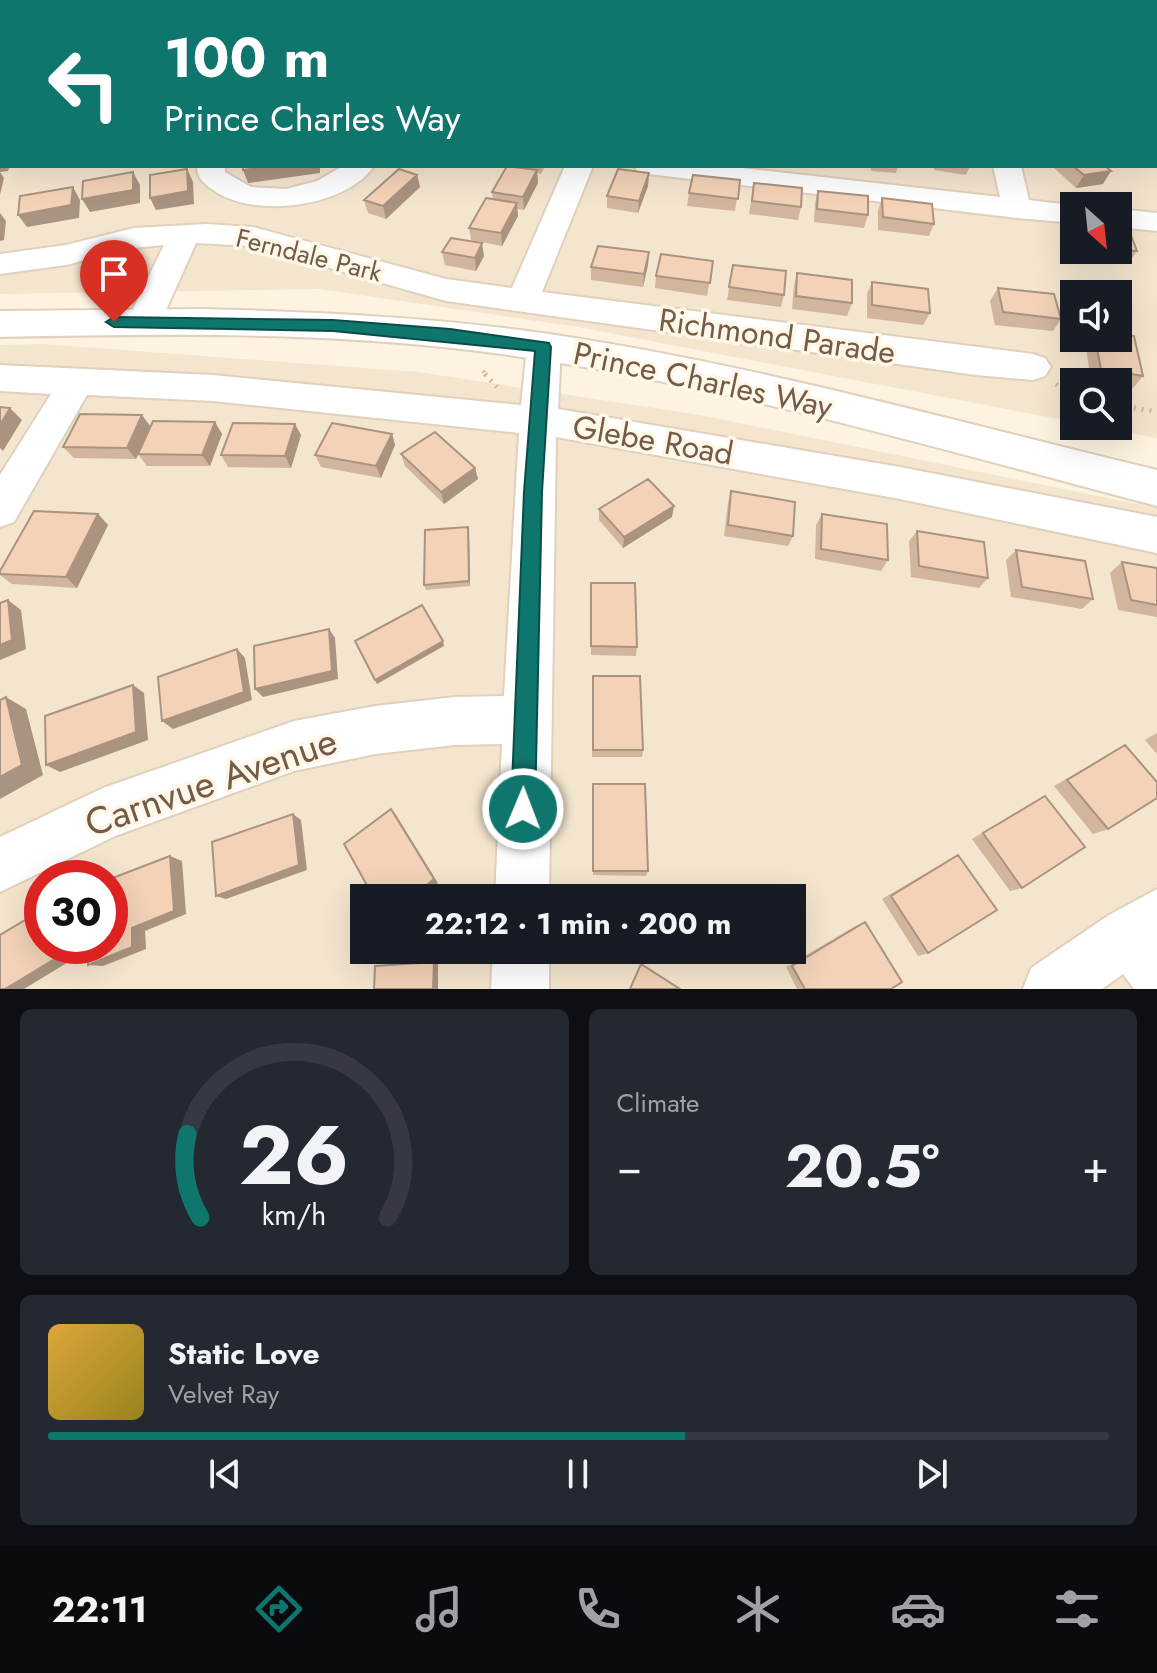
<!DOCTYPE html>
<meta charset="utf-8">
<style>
:root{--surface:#171b24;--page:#242831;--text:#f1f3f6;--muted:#9ea1a6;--line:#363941;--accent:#0f766e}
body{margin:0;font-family:Jost,sans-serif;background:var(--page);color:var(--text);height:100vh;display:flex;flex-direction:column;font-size:30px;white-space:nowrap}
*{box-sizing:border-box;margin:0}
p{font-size:26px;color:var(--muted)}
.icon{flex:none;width:44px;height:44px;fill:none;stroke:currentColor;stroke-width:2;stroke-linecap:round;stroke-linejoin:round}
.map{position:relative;height:989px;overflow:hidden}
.sheet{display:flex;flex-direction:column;gap:20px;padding:20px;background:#0d0f14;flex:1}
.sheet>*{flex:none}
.guide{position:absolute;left:0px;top:0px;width:1158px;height:168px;box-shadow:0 8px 32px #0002;background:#0f766e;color:#fff;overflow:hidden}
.needle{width:52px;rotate:153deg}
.tools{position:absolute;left:1060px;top:192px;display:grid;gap:16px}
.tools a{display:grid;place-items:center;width:72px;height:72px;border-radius:0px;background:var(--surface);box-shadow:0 8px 32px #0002;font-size:40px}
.speed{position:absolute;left:24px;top:860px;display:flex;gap:16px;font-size:40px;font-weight:700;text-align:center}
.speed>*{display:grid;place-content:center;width:104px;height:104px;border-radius:50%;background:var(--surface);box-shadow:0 8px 32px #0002;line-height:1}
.speed .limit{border:12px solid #d22;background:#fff;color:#111}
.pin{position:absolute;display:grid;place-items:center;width:68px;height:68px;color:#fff;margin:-82px -34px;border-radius:50% 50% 50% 0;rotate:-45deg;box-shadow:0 0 8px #0007}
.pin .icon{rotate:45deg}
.me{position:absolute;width:88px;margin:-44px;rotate:1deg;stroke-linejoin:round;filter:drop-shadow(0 0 6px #0008)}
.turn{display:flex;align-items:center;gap:28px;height:168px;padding:0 32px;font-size:36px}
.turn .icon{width:104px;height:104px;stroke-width:2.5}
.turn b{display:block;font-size:56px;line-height:68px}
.big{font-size:60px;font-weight:700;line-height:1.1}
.sheet .tile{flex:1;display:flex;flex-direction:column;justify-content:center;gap:12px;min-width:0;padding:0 28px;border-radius:12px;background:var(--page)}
.sheet .dial{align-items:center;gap:0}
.dial svg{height:208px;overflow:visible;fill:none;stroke:var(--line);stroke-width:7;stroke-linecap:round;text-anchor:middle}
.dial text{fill:var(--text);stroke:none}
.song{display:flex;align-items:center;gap:24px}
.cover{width:96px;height:96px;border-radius:12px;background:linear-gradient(135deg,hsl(40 70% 55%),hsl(50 70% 35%))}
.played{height:8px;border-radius:4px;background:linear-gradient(90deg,var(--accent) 60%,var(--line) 60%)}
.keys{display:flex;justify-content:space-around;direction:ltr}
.heat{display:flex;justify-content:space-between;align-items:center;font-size:44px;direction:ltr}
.sheet .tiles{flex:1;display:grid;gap:20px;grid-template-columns:1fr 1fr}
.tile:last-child{grid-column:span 2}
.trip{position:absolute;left:350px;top:884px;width:456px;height:80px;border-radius:0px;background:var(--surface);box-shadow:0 8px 32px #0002;font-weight:700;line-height:80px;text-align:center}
.tabs{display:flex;height:128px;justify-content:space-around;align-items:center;background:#090b0e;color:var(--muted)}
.tabs .icon{width:56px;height:56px}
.tabs .current{color:var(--accent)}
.tabs b{font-size:36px;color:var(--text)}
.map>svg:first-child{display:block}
</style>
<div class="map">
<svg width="1157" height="989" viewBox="0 0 1157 989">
<rect width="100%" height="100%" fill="#fdf3e0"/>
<!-- residential -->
<path fill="#f4e5ce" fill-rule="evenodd" d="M0 0H1157V438L1093 426H1118V382H1074V422L578 327 319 289 0 294ZM2 2H1156V166H2ZM1074 206H1118V250H1074ZM1074 294H1118V338H1074Z
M43 344 418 372 700 415 1157 508V989H0V345ZM42 878H110V946H42ZM364 898H792V950H364Z"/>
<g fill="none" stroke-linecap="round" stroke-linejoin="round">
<!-- minor casing -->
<g stroke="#e1d0bc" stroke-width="4">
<path id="minor" d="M196 0H223L224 1 195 2Z
M344 0H366V2H344Z
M592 0H632L633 2H594Z
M877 0H901L902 2H879Z
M1064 0H1089L1090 2H1066Z
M1156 15H1157V29H1156Z
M0 21H2V35H0Z
M197 166H225V172L251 187 286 189 317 181 343 166H374C345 208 253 219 213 190 203 183 197 178 197 166Z
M565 166H593L542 292 1033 354 1045 358 1051 367 1045 376 1033 380 976 375 446 301 252 246 196 243 161 321 156 329 144 333 132 329 127 321 164 245 134 248 66 265 0 274V254L66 245 134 228 206 224 253 227 446 279 512 288Z
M634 166H723L1000 197 993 166H1021L1029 200 1078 206H1074V223L1017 218 648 174 638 172Z
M1118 209 1157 213V231L1118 227Z
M544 335 556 338 561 347 558 409 900 467 1157 517V553L900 499 556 437 549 898H495L502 744 455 745 375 754 294 771 115 836 0 892V837L103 788 294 721 375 706 455 697 504 696 519 433 213 401 87 395 14 522 0 527V475L51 394 0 391V365L213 375 521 405 527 347 532 338Z
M1157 889V989H1134L1123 974 1102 989H1023L1031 968 1109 915Z
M493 950H549V989H491Z"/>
</g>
<!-- tertiary casing -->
<g stroke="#e1d0bc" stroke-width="4">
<path id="tertiary" d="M204 309C317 312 430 317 542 333 750 363 953 421 1157 470V506C932 447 709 380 478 351 320 331 159 334 0 337V311Z"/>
</g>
<!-- path-far1 -->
<path stroke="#d7b69b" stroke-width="4" stroke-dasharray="2 5" stroke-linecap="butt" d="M483 371 487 376"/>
<!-- path -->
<path stroke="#d7b69b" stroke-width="5" stroke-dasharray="2 6" stroke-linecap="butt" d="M485 374 497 387
M1056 384 1074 397
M1118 405 1157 412"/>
<!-- minor -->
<use href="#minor" fill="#fff" fill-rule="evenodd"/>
<!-- tertiary -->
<use href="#tertiary" fill="#fff" fill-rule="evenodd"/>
</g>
<!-- wall -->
<path fill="#d1b59d" d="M440 0H469L470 1 469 2H440Z
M764 0H801L800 2H764Z
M811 0H849L848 2H811Z
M928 0H965L968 2H927Z
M1015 0H1052L1051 2H1019Z
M507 166H545L541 174 537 173 538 183 524 210 517 209 518 216 502 246 471 240 469 228 493 200 492 192Z
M871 166H898L896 173 871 171Z
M934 166H970L966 175 934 170Z
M1052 166H1105L1103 184 1076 188Z
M649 173 648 186 638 213 607 208V196Z
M417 175 420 187 386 219 368 213 364 200Z
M740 180 735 211 687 206 689 193Z
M754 183 801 207 798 220 749 214Z
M818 191 868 215 864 228 814 222 815 203Z
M882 198 934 224 929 236 878 230V211Z
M1074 228V250H1118V229L1137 251 1128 264 1075 258 1068 238Z
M442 252 484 256 476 271 445 265Z
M649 252 648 265 643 287 591 280V267Z
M713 261 707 296 655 288 656 276Z
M733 265 784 295 781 307 727 300Z
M797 273 852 303 847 316 792 309 794 286Z
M872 282 930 313 923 325 867 318V294Z
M998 288 1061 319 1053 331 995 325 990 301Z
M1087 338H1118L1143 376 1133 388 1118 386V382L1091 381 1085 341Z
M215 422 222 434 210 466H147L138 454 136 459 74 458 63 447 150 427Z
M392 434 395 445 381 478 321 467 315 455Z
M301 435 291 468 228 467 221 455Z
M401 454 475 468 478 479 444 504 405 466Z
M731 491 793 536 788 546 724 536 728 503Z
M599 509 672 517 623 548 599 520Z
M98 514 108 525 77 588 12 584 0 575V571Z
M822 514 888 560 881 571 815 559 816 525Z
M917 531 988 578 979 588 911 577 909 541Z
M469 532 470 586 426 590 424 585Z
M1016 550 1093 599 1082 609 1011 597 1006 560Z
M1122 562 1157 568V617L1118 610 1110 573Z
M591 583 637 647 636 656 591 655Z
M593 676 643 750 642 757H592Z
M1157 733V754L1145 740Z
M1125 745 1108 829 1093 834 1054 786Z
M593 784 648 871 646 876 593 875Z
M1045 796 1022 888 1010 891 972 839Z
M958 855 928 953 918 956 882 899 948 860Z
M865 922 891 989H797L786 967 857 925Z"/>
<!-- shaded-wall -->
<path fill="#aa9380" d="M88 0H129V1L89 2Z
M303 0H321V2H304Z
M388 0H405V2H388Z
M1036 0H1052L1051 2H1035Z
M2 151V166H10L8 171 0 172 4 178 0 195V159Z
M274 166H320V173L248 183 243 170Z
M187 169 193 182 194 204 156 210 150 198Z
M537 170 538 183 524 210 523 197Z
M1111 171 1103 184 1076 188 1084 175Z
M133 172 140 185V203L90 212 82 199Z
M649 173 648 186 638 213 639 201Z
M417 175 420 187 386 219 383 206Z
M73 187 80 200 79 218 27 227 18 215Z
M517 203 518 216 502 246 501 233Z
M0 213 6 221 4 240 0 241Z
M482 243 484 256 476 271 475 258Z
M649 252 648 265 643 287 644 274Z
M10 408 22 420 3 451 0 448V425Z
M142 415 151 427 136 459 127 448Z
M215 422 222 434 210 466 202 455Z
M295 424 301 435 291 468 285 456Z
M392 434 395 445 381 478 376 466Z
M475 468 478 479 444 504 441 492Z
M674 506 672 517 623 548 624 537Z
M98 514 108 525 77 588 66 577Z
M468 527 469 532 470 586 469 581Z
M8 600 21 610 26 649 0 660V645Z
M329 629 335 638 338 679 263 697 255 689Z
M443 641 444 646 377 684 375 680Z
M237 649 245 658 252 700 173 729 162 721Z
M133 685 144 693 148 740 60 772 46 765Z
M6 697 26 709 43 775 0 799V777Z
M391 809 396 815 438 883 420 898H411Z
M293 814 301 820 307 870 226 899 216 896Z
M170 856 182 861 186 914 145 931 146 949 103 966 88 965 132 928Z
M66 946H81L83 953 24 989H5Z
M434 962 438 964V989H433Z"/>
<!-- building -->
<path fill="#f3d2b7" stroke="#aa9380" stroke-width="2" d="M16 0H39V2H15Z
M239 0H257L258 2H240Z
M473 0H509L508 2H489Z
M521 0H559L558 2H520Z
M573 0H587L604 2H572Z
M678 0H700V2H678Z
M940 0H965L968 2H943Z
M1056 0H1070L1077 2H1054Z
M0 74H2V93L0 94Z
M0 103H2V124H0Z
M0 135H2V151L0 159Z
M243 166H274L243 170Z
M507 166 537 170 523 197 492 192Z
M1073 166H1105L1111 171 1084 175Z
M187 169 188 191 150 198V175Z
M399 169 417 175 383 206 364 200Z
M618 169 649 173 639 201 607 196Z
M133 172V190L82 199 83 181Z
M693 175 740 180 738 199 689 193Z
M754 183 802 188 801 207 752 201Z
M73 187 71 205 18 215 20 196Z
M818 191 868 196V215L817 209Z
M486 198 517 203 501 233 469 228Z
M882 198 932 204 934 224 883 217Z
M1118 229 1129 230 1137 251 1118 249Z
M451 238 482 243 475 258 442 252Z
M598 246 649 252 644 274 591 267Z
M661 254 713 261 710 283 656 276Z
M733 265 786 271 784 295 729 287Z
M797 273 852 280V303L796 296Z
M872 282 928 289 930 313 872 305Z
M998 288 1054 294 1061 319 1003 312Z
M1118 333 1134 336 1143 376 1101 369 1095 338H1118Z
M0 407 10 408 0 425Z
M80 414 142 415 127 448 63 447Z
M153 421 215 422 202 455 138 454Z
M233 423 295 424 285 456 221 455Z
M332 423 392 434 376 466 315 455Z
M435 432 475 468 441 492 401 454Z
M648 479 674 506 624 537 599 509Z
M731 491 795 502 793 536 728 525Z
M34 511 98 514 66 577 0 574V571Z
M822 514 887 524 888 560 821 549Z
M468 527 469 581 424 585 425 530Z
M917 531 984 542 988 578 919 566Z
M1016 550 1085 561 1093 599 1022 587Z
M1122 562 1157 568V605L1131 600Z
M591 583H635L637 647 591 646Z
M8 600 12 640 0 645V603Z
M422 605 443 641 375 680 355 641Z
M329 629 332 671 255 689 254 646Z
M237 649 244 692 162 721 158 677Z
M593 676H640L643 750H593Z
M133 685 136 732 46 765 45 716Z
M6 697 22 765 0 777V700Z
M1125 745 1157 782V798L1108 829 1067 780Z
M593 784H645L648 871H593Z
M1045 796 1085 847 1022 888 983 833Z
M391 809 434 879 411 898H374L344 844Z
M293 814 299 865 216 896 212 842Z
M958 855 997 910 928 953 891 896Z
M170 856 174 911 132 928V947L88 965V946H110V879Z
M42 910V946H66L68 951 5 989H0V935Z
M865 922 902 982 891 989H805L792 966Z
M434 962 433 989H374L375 966Z
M641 964 680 989H630Z"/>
<!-- route -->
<path fill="#0f766e" stroke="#0a4d48" stroke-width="2" d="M114 317 333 320 450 329 549 343 551 347 542 492 535 809 532 818 523 821 515 818 511 809 524 492 535 351 333 331 114 327 106 322Z"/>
<g text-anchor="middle" stroke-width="7" stroke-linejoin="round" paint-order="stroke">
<!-- far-street labels -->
<g font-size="26" fill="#745a47" stroke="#fff7e7">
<text transform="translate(309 255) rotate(14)" y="9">Ferndale Park</text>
</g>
<!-- street labels -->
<g font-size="32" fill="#745a47" stroke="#fff7e7">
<text transform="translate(777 336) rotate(8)" y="11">Richmond Parade</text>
<text transform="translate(703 380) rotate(12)" y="11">Prince Charles Way</text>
<text transform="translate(653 440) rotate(10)" y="11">Glebe Road</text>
</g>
<!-- near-street labels -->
<g font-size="38" fill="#745a47" stroke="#fff7e7">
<text transform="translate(211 782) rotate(-19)" y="13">Carnvue Avenue</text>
</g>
</g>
</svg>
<div class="tools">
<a><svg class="needle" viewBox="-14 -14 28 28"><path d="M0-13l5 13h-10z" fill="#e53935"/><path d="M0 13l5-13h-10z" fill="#9ea1a6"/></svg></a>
<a><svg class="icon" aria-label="sound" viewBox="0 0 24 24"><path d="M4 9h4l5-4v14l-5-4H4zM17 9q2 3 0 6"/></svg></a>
<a><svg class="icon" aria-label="search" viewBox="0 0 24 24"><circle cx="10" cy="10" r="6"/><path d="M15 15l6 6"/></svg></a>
</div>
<div class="speed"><div class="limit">30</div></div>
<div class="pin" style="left:114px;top:322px;background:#d93025"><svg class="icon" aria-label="arrive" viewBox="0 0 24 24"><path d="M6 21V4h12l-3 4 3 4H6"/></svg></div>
<svg class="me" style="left:523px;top:809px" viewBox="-20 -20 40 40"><circle r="17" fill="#0f766e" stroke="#fff" stroke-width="3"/><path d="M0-11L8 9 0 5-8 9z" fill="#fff"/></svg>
<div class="trip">22:12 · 1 min · 200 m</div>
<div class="guide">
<div class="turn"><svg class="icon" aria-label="left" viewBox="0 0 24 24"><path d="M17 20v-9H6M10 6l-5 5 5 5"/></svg><div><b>100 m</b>Prince Charles Way</div></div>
</div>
</div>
<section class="sheet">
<div class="tiles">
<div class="tile dial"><svg viewBox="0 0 100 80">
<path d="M14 69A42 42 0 1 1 86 69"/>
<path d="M14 69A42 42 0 0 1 9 37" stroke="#0f766e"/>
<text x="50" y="56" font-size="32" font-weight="700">26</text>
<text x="50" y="72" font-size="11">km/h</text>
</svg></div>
<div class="tile"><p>Climate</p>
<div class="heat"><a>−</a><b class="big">20.5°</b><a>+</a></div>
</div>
<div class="tile">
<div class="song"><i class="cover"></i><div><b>Static Love</b><p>Velvet Ray</p></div></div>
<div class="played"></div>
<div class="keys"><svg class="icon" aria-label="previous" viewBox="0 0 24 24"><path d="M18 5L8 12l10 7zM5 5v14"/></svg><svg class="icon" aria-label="pause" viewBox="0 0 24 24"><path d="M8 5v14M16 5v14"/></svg><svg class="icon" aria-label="next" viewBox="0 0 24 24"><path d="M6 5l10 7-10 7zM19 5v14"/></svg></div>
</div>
</div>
</section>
<nav class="tabs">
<b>22:11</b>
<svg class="icon current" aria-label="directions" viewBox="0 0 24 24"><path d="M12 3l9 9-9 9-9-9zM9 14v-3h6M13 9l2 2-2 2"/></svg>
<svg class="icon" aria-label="music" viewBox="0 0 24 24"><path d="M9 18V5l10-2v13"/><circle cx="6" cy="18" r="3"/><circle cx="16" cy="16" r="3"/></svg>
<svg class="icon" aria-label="phone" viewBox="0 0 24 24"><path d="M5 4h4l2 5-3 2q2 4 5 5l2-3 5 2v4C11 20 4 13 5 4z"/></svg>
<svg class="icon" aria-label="climate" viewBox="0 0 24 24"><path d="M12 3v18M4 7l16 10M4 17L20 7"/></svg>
<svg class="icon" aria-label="car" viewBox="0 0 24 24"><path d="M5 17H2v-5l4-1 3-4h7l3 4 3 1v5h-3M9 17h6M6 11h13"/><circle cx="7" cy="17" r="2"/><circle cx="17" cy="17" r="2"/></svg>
<svg class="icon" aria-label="filters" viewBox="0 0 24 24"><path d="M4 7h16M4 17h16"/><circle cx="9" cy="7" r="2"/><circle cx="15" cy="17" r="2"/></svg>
</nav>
